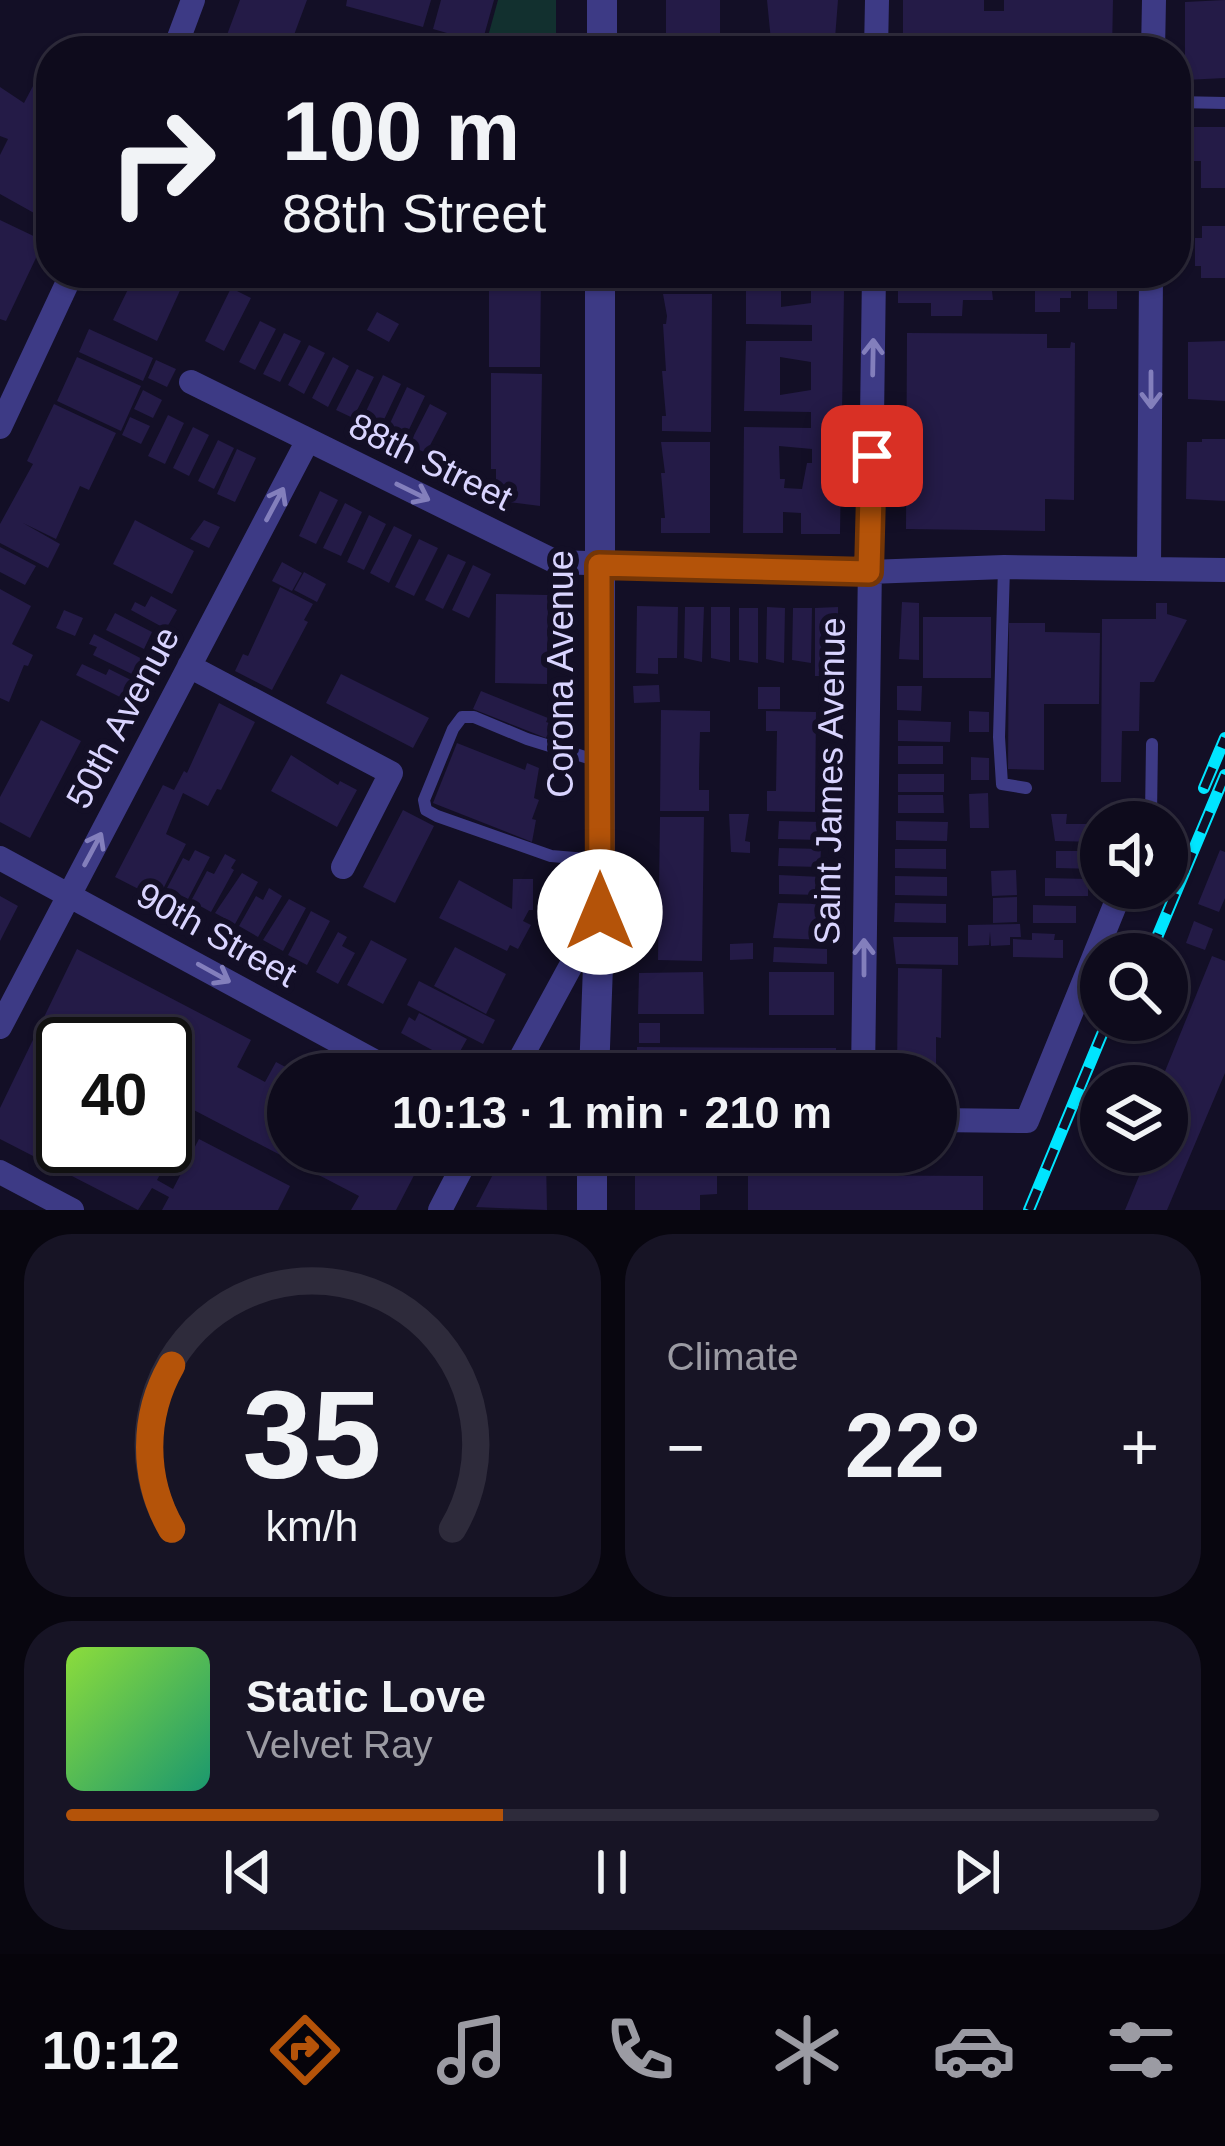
<!DOCTYPE html>
<meta charset="utf-8">
<style>
:root{--surface:#0e0b1c;--page:#171425;--text:#f1f3f6;--muted:#9b9ba3;--line:#2e2b3b;--accent:#b45309}
body{margin:0;font-family:Arial,sans-serif;background:var(--page);color:var(--text);height:100vh;display:flex;flex-direction:column;font-size:45px;white-space:nowrap}
*{box-sizing:border-box;margin:0}
p{font-size:39px;color:var(--muted)}
.icon{flex:none;width:66px;height:66px;fill:none;stroke:currentColor;stroke-width:2;stroke-linecap:round;stroke-linejoin:round}
.map{position:relative;height:1210px;overflow:hidden}
.drawer{display:flex;flex-direction:column;gap:24px;padding:24px;background:#08060f;flex:1}
.drawer>*{flex:none}
.banner{position:absolute;left:36px;top:36px;width:1155px;height:252px;border-radius:48px;box-shadow:0 3px 9px #0004,0 0 0 3px var(--line);background:#0e0b1c;color:var(--text);overflow:hidden}
.fabs{position:absolute;left:1080px;top:801px;display:grid;gap:24px}
.fabs a{display:grid;place-items:center;width:108px;height:108px;border-radius:50%;background:var(--surface);box-shadow:0 3px 9px #0004,0 0 0 3px var(--line);font-size:60px}
.speed{position:absolute;left:36px;top:1017px;display:flex;gap:24px;font-size:60px;font-weight:700;text-align:center}
.speed>*{display:grid;place-content:center;width:156px;height:156px;border-radius:50%;background:var(--surface);box-shadow:0 3px 9px #0004,0 0 0 3px var(--line);line-height:1}
.speed .limit{border:6px solid #111;border-radius:18px;background:#fff;color:#111}
.pin{position:absolute;display:grid;place-items:center;width:102px;height:102px;color:#fff;margin:-51px;border-radius:24px;box-shadow:0 6px 18px #0006}
.me{position:absolute;width:132px;margin:-66px;rotate:0deg;stroke-linejoin:round;filter:drop-shadow(0 0 9px #0008)}
.turn{display:flex;align-items:center;gap:42px;height:252px;padding:0 48px;font-size:54px}
.turn .icon{width:156px;height:156px;stroke-width:2.5}
.turn b{display:block;font-size:84px;line-height:102px}
.big{font-size:90px;font-weight:700;line-height:1.1}
.drawer .card{flex:1;display:flex;flex-direction:column;justify-content:center;gap:18px;min-width:0;padding:0 42px;border-radius:48px;background:var(--page)}
.drawer .dial{align-items:center;gap:0}
.dial svg{height:312px;overflow:visible;fill:none;stroke:var(--line);stroke-width:7;stroke-linecap:round;text-anchor:middle}
.dial text{fill:var(--text);stroke:none}
.song{display:flex;align-items:center;gap:36px}
.cover{width:144px;height:144px;border-radius:18px;background:linear-gradient(135deg,hsl(90 70% 55%),hsl(160 70% 35%))}
.played{height:12px;border-radius:6px;background:linear-gradient(90deg,var(--accent) 40%,var(--line) 40%)}
.keys{display:flex;justify-content:space-around;direction:ltr}
.heat{display:flex;justify-content:space-between;align-items:center;font-size:66px;direction:ltr}
.drawer .tiles{flex:1;display:grid;gap:24px;grid-template-columns:1fr 1fr}
.card:last-child{grid-column:span 2}
.trip{position:absolute;left:267px;top:1053px;width:690px;height:120px;border-radius:60px;background:var(--surface);box-shadow:0 3px 9px #0004,0 0 0 3px var(--line);font-weight:700;line-height:120px;text-align:center}
.tabs{display:flex;height:192px;justify-content:space-around;align-items:center;background:#06040b;color:var(--muted)}
.tabs .icon{width:84px;height:84px}
.tabs .active{color:var(--accent)}
.tabs b{font-size:54px;color:var(--text)}
.map>svg:first-child{display:block}
</style>
<div class="map">
<svg width="1225" height="1210" viewBox="0 0 1225 1210">
<rect width="100%" height="100%" fill="#130f26"/>
<!-- green -->
<path fill="#12302f" d="M498 0H556V51H484Z
M640 273H840V280L640 286Z"/>
<!-- building -->
<path fill="#241b47" fill-rule="evenodd" d="M240 0H307L288 51H221Z
M347 0H431L423 27 346 6Z
M441 0H494L482 43 468 39 466 46 459 48 445 40 447 33 433 29Z
M666 0H720V51H666Z
M767 0H838L834 51H772Z
M903 0H984V11H1004V0H1113L1112 51H928V47H903Z
M1225 0V78L1185 80V2Z
M51 52V206L43 218 0 194V155L8 139 0 136V87L24 103Z
M1193 127H1225V188H1201V161H1194Z
M0 220 44 241 6 321 0 319Z
M1202 226H1225V278H1201V266H1195V238H1202Z
M115 273H188L157 341 113 320 132 281Z
M373 273H416L410 291Z
M489 273H541L540 367H489Z
M898 273H990L993 300H963L962 316H931V303H898Z
M1035 273H1117V309H1088V286H1071V298H1060V312H1035Z
M231 288 251 298 224 351 205 341Z
M746 289H781V307L811 303V290L844 291 840 534H801V513L783 512V533H743L744 427 811 428V412L744 411 746 341H812V325L746 324ZM780 357 811 362V390L780 395ZM779 446 812 449V463H807L802 489 784 488 785 479H780Z
M663 294H712L711 432 662 431V416H666L662 371H666L663 324H666L667 316Z
M377 312 399 324 389 342 367 330Z
M260 321 276 329 255 370 239 362Z
M89 329 153 358 143 381 79 352Z
M284 333 301 341 280 382 263 374Z
M907 333 1047 334V348H1070L1071 342 1075 343 1074 500 1045 499V531L906 529Z
M1225 341V401L1188 399V342Z
M309 345 325 353 304 394 288 385Z
M77 357 141 386 121 431 57 401Z
M333 357 349 366 328 407 312 398Z
M156 360 176 369 167 387 148 378Z
M357 369 374 377 353 418 336 410Z
M491 373 542 374 540 506 509 502V491H496V469H491Z
M383 375 401 384 379 430 361 422Z
M407 387 425 396 403 442 385 434Z
M143 390 162 400 153 418 134 409Z
M54 404 116 433 89 490 80 486 56 539 23 523 60 544 48 568 0 543V524L33 464 27 461Z
M430 404 447 413 426 453 409 445Z
M168 415 184 423 165 464 148 456Z
M130 417 150 426 141 444 122 435Z
M193 427 209 435 189 476 173 468Z
M1202 439H1225V501L1186 499 1187 442H1202Z
M218 440 234 448 214 489 198 481Z
M661 442H710V533H661V518H665L661 473H665Z
M237 449 256 458 235 502 217 494Z
M320 491 338 500 316 544 299 536Z
M345 503 362 512 341 556 323 548Z
M369 515 386 524 364 570 347 562Z
M135 520 194 551 172 594 113 564Z
M204 520 220 527 209 548 190 539Z
M394 526 412 535 389 583 370 573Z
M419 539 438 548 414 596 395 587Z
M0 547 36 566 25 585 0 572Z
M448 554 466 562 443 609 425 600Z
M282 562 302 573 292 591 272 581Z
M473 565 491 574 469 618 452 610Z
M304 572 326 584 317 602 294 590Z
M280 587 313 604 304 620 308 622 272 690 235 671 243 654 248 656Z
M0 589 31 606 12 644 33 655 28 666 24 665 9 702 0 698Z
M496 594 548 595 547 684 495 683Z
M151 596 177 610 166 629 131 610 135 602 145 607Z
M902 602 919 603V660L899 659Z
M1156 603H1167V614L1187 620 1154 682H1140L1139 731H1122L1121 782H1101L1102 619H1156Z
M637 606 678 607 677 658H658V674L636 673Z
M685 607H704L702 662 684 658Z
M711 607H730V662L711 658Z
M767 607 785 608 784 663 766 659Z
M838 607V689L821 688V676H815V608Z
M739 608H758V663L739 660Z
M793 608H812L811 663 792 660Z
M64 610 83 618 75 636 56 628Z
M115 613 152 632 144 649 106 630Z
M923 617H991V678H923Z
M1009 623H1045V632L1100 633 1099 704H1044V770L1008 769Z
M94 634 146 661 138 677 93 655 97 647 89 644Z
M82 664 106 675 109 669 137 683 128 701 76 675Z
M341 674 429 718 413 748 326 703Z
M659 685 660 702 634 703 633 686Z
M897 686H922L921 711 897 710Z
M758 687H780V709H758Z
M481 691 548 718 546 722 552 724 546 738 473 709Z
M219 703 255 722 221 790 217 789 208 806 183 793 166 834 186 844 158 899 115 877 163 785 174 790 184 771 187 773Z
M661 710 710 711V732H700L699 770V790H709V811H660Z
M766 711 816 712 815 812 767 811V791H776L777 731H766Z
M969 711 989 712V732H969Z
M41 720 81 741 30 838 0 822V797Z
M898 720 951 722 950 742 898 741Z
M457 743 525 770 527 763 539 768 534 798 539 800 532 819 536 820 532 842 433 803Z
M898 746H943V764H898Z
M291 755 338 785 340 781 357 790 337 827 271 791Z
M971 757 989 758V780H971Z
M898 774H944V792H898Z
M988 793 989 828H970L969 794Z
M898 795H943L944 813H898Z
M403 810 434 826 395 903 363 887Z
M729 814H749L745 841 750 842V853L731 852Z
M1051 814H1067L1066 824H1101V842L1055 841Z
M660 817H704L702 961 658 960Z
M779 821 821 822 820 840 778 839Z
M896 821 948 822 947 841 896 840Z
M779 848 821 849 820 867 778 866Z
M895 849H946V869L895 868Z
M195 850 210 857 188 899 167 888 183 858 189 861Z
M1220 850 1225 852V898L1219 912 1198 904Z
M1056 851H1099V869L1056 868Z
M225 854 236 860 231 868 234 870 211 912 191 901 207 871 214 874Z
M1016 870 1017 895 992 896 991 871Z
M242 873 258 882 235 924 215 913Z
M779 875 821 877 820 895 779 894Z
M895 876 947 877V896L895 895Z
M1045 878 1088 879V896H1045Z
M513 879H533V910H529L523 921 531 925 518 949 510 945 507 951 439 918 459 880 512 909Z
M269 888 282 896 258 937 239 926 256 896 263 900Z
M0 896 18 906 0 941Z
M1017 897V922L993 923V898Z
M289 899 306 908 283 951 263 940Z
M778 903 820 904V924H827V940L773 938Z
M895 903 946 904V923L894 922Z
M1033 905 1076 906V923H1033Z
M311 911 330 921 307 965 288 955Z
M1194 921 1213 929 1205 950 1186 943Z
M1020 924 1021 937H1010V945L991 946 990 932 989 945 968 946V925Z
M338 932 347 937 342 946 355 953 338 984 316 972Z
M1032 933 1055 934 1054 940H1063V958L1013 957V939L1032 940Z
M893 937H958V965L896 964Z
M371 940 407 959 383 1004 347 985Z
M753 943V959L730 960V944Z
M455 947 506 974 486 1014 434 986Z
M774 947 827 949V964L773 962Z
M77 949 251 1040 237 1067 265 1082 276 1062 299 1074H288V1152H416L424 1156 396 1210H351L359 1196 165 1095V1044H63V1146H151L170 1156 157 1180 173 1189 199 1139 290 1186 278 1210H162L169 1197 152 1188 138 1210 0 1139V1108Z
M1212 956 1225 961V1073L1167 1210H1125L1149 1152H1167V1086H1159Z
M898 968 942 969 941 1038 936 1037V1074H897Z
M703 972 704 1014H638L639 973Z
M769 972H834V1015H769Z
M419 981 495 1020 483 1044 407 1005Z
M419 1013 467 1039 454 1062 401 1033 409 1017 415 1021Z
M639 1023H660V1043H639Z
M637 1047 836 1048V1074H637Z
M503 1155 546 1159 547 1210 476 1207Z
M635 1158 717 1159V1194L700 1195V1210H635Z
M748 1175 983 1176V1210H748Z"/>
<g fill="none" stroke-linecap="round" stroke-linejoin="round">
<!-- service -->
<path stroke="#3d3a85" stroke-width="12" d="M1176 102 1225 103
M1004 568 999 737 1002 784 1026 788
M598 761 527 739 474 717H462L453 729 424 800 426 810 437 816 551 856 599 860
M1151 816 1152 744"/>
<!-- minor -->
<path stroke="#3d3a85" stroke-width="24" d="M174 51 193 0
M876 51 877 0
M1153 51 1154 0
M191 382 556 562 869 572 1004 567 1225 570
M0 427 72 273
M1149 569 1151 273
M189 666 391 773 343 867
M1149 822 1151 816
M0 858 398 1074
M0 1027 308 440
M512 1074 599 914
M863 1074 874 273
M936 1120 1027 1121 1122 888
M0 1172 72 1210
M440 1210 470 1152"/>
<!-- tertiary -->
<path stroke="#3d3a85" stroke-width="30" d="M602 51V0
M594 1074 600 912V273
M592 1210V1152"/>
<!-- rail casing -->
<g stroke="#00e5ff" stroke-width="12">
<path id="rail" d="M1204 788 1225 738
M1150 954 1225 775
M1029 1210 1108 1020"/>
</g>
<!-- rail -->
<use href="#rail" stroke="#130f26" stroke-width="8" stroke-dasharray="22" stroke-linecap="butt"/>
</g>
<!-- one-way arrows -->
<defs><path id="oneway-shaft" d="M-6 0H5M1.5-3L5.5 0L1.5 3" fill="none" stroke-width="1.6" stroke-linecap="round" stroke-linejoin="round" transform="scale(3)"/></defs>
<g stroke="#837fbc">
<use href="#oneway-shaft" transform="translate(873 357) rotate(-89)"/>
<use href="#oneway-shaft" transform="translate(1151 390) rotate(90)"/>
<use href="#oneway-shaft" transform="translate(413 492) rotate(26)"/>
<use href="#oneway-shaft" transform="translate(275 504) rotate(-62)"/>
<use href="#oneway-shaft" transform="translate(93 849) rotate(-62)"/>
<use href="#oneway-shaft" transform="translate(864 957) rotate(-90)"/>
<use href="#oneway-shaft" transform="translate(214 973) rotate(29)"/>
</g>
<g fill="none" stroke-linecap="round" stroke-linejoin="round">
<!-- route casing -->
<g stroke="#753606" stroke-width="30">
<path id="route" d="M600 912 599 565 869 572 872 456"/>
</g>
<!-- route -->
<use href="#route" stroke="#b45309" stroke-width="21"/>
</g>
<g text-anchor="middle" stroke-width="12" stroke-linejoin="round" paint-order="stroke">
<!-- street labels -->
<g font-size="36" fill="#d9d4ff" stroke="#130f26">
<text transform="translate(431 461) rotate(26)" y="13">88th Street</text>
<text transform="translate(560 674) rotate(-90)" y="13">Corona Avenue</text>
<text transform="translate(122 717) rotate(-62)" y="13">50th Avenue</text>
<text transform="translate(829 781) rotate(-89)" y="13">Saint James Avenue</text>
<text transform="translate(217 934) rotate(29)" y="13">90th Street</text>
</g>
</g>
</svg>
<div class="fabs">
<a><svg class="icon" aria-label="sound" viewBox="0 0 24 24"><path d="M4 9h4l5-4v14l-5-4H4zM17 9q2 3 0 6"/></svg></a>
<a><svg class="icon" aria-label="search" viewBox="0 0 24 24"><circle cx="10" cy="10" r="6"/><path d="M15 15l6 6"/></svg></a>
<a><svg class="icon" aria-label="layers" viewBox="0 0 24 24"><path d="M12 4l9 5-9 5-9-5zM3 14l9 5 9-5"/></svg></a>
</div>
<div class="speed"><div class="limit">40</div></div>
<div class="pin" style="left:872px;top:456px;background:#d93025"><svg class="icon" aria-label="arrive" viewBox="0 0 24 24"><path d="M6 21V4h12l-3 4 3 4H6"/></svg></div>
<svg class="me" style="left:600px;top:912px" viewBox="-20 -20 40 40"><circle r="19" fill="#fff"/><path d="M0-13L10 11 0 6-10 11z" fill="#b45309"/></svg>
<div class="trip">10:13 · 1 min · 210 m</div>
<div class="banner">
<div class="turn"><svg class="icon" aria-label="right" viewBox="0 0 24 24"><path d="M7 20v-9h11M14 6l5 5-5 5"/></svg><div><b>100 m</b>88th Street</div></div>
</div>
</div>
<section class="drawer">
<div class="tiles">
<div class="card dial"><svg viewBox="0 0 100 80">
<path d="M14 69A42 42 0 1 1 86 69"/>
<path d="M14 69A42 42 0 0 1 14 27" stroke="#b45309"/>
<text x="50" y="56" font-size="32" font-weight="700">35</text>
<text x="50" y="72" font-size="11">km/h</text>
</svg></div>
<div class="card"><p>Climate</p>
<div class="heat"><a>−</a><b class="big">22°</b><a>+</a></div>
</div>
<div class="card">
<div class="song"><i class="cover"></i><div><b>Static Love</b><p>Velvet Ray</p></div></div>
<div class="played"></div>
<div class="keys"><svg class="icon" aria-label="previous" viewBox="0 0 24 24"><path d="M18 5L8 12l10 7zM5 5v14"/></svg><svg class="icon" aria-label="pause" viewBox="0 0 24 24"><path d="M8 5v14M16 5v14"/></svg><svg class="icon" aria-label="next" viewBox="0 0 24 24"><path d="M6 5l10 7-10 7zM19 5v14"/></svg></div>
</div>
</div>
</section>
<nav class="tabs">
<b>10:12</b>
<svg class="icon active" aria-label="directions" viewBox="0 0 24 24"><path d="M12 3l9 9-9 9-9-9zM9 14v-3h6M13 9l2 2-2 2"/></svg>
<svg class="icon" aria-label="music" viewBox="0 0 24 24"><path d="M9 18V5l10-2v13"/><circle cx="6" cy="18" r="3"/><circle cx="16" cy="16" r="3"/></svg>
<svg class="icon" aria-label="phone" viewBox="0 0 24 24"><path d="M5 4h4l2 5-3 2q2 4 5 5l2-3 5 2v4C11 20 4 13 5 4z"/></svg>
<svg class="icon" aria-label="climate" viewBox="0 0 24 24"><path d="M12 3v18M4 7l16 10M4 17L20 7"/></svg>
<svg class="icon" aria-label="car" viewBox="0 0 24 24"><path d="M5 17H2v-5l4-1 3-4h7l3 4 3 1v5h-3M9 17h6M6 11h13"/><circle cx="7" cy="17" r="2"/><circle cx="17" cy="17" r="2"/></svg>
<svg class="icon" aria-label="filters" viewBox="0 0 24 24"><path d="M4 7h16M4 17h16"/><circle cx="9" cy="7" r="2"/><circle cx="15" cy="17" r="2"/></svg>
</nav>
